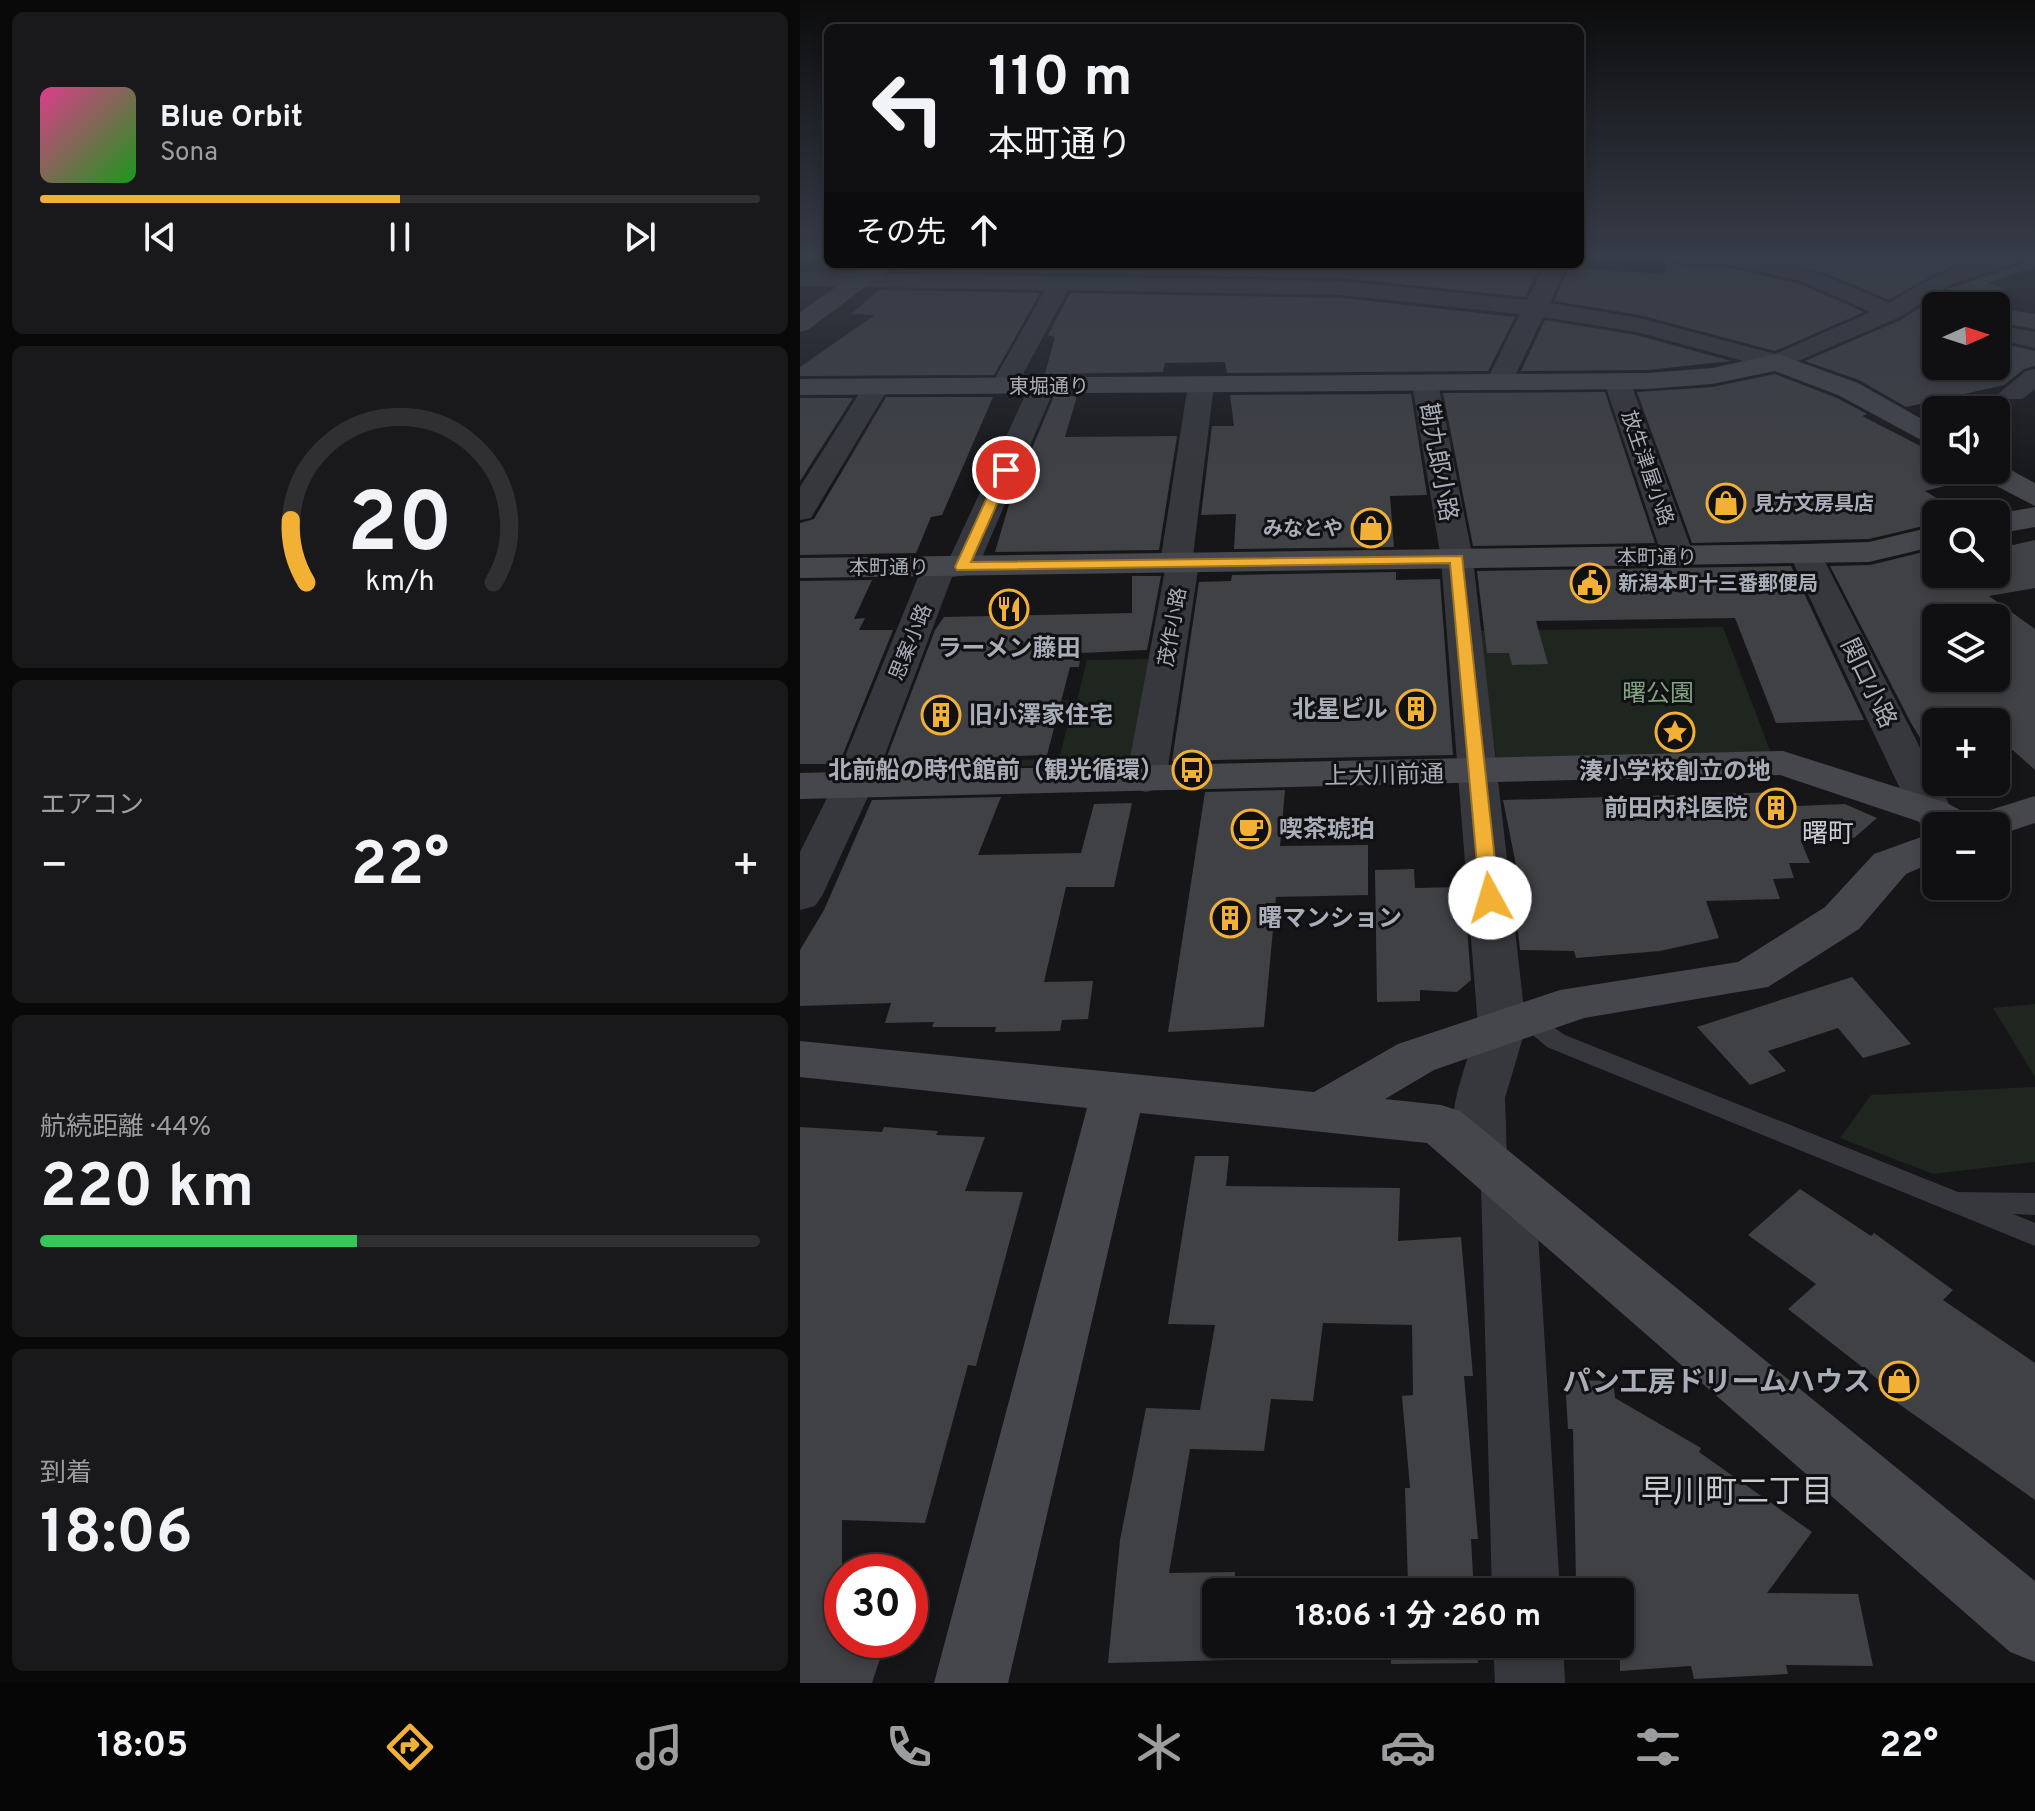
<!DOCTYPE html>
<html lang="ja">
<meta charset="utf-8">
<style>
:root{--surface:#101012;--page:#19191b;--text:#f1f3f6;--muted:#9c9d9f;--line:#303032;--accent:#f2b134}
body{margin:0;font-family:Overpass,"Noto Sans JP",sans-serif;background:var(--page);color:var(--text);height:100vh;display:flex;flex-direction:column;font-size:30px;white-space:nowrap}
*{box-sizing:border-box;margin:0}
p{font-size:26px;color:var(--muted)}
.icon{flex:none;width:44px;height:44px;fill:none;stroke:currentColor;stroke-width:2;stroke-linecap:round;stroke-linejoin:round}
.map{position:relative;flex:1;overflow:hidden}
.side{display:flex;flex-direction:column;gap:12px;padding:12px;background:#09090a;width:800px}
.side>*{flex:none}
.hud{position:absolute;left:24px;top:24px;width:760px;height:244px;border-radius:12px;box-shadow:0 4px 12px #0003,0 0 0 2px var(--line);background:#101012;color:var(--text);overflow:hidden}
.needle{width:52px;rotate:87deg}
.tools{position:absolute;left:1122px;top:292px;display:grid;gap:16px}
.tools a{display:grid;place-items:center;width:88px;height:88px;border-radius:12px;background:var(--surface);box-shadow:0 4px 12px #0003,0 0 0 2px var(--line);font-size:40px}
.speed{position:absolute;left:24px;top:1554px;display:flex;gap:16px;font-size:40px;font-weight:700;text-align:center}
.speed>*{display:grid;place-content:center;width:104px;height:104px;border-radius:50%;background:var(--surface);box-shadow:0 4px 12px #0003,0 0 0 2px var(--line);line-height:1}
.speed .limit{border:12px solid #d22;background:#fff;color:#111}
.pin{position:absolute;display:grid;place-items:center;width:68px;height:68px;color:#fff;margin:-34px;border:4px solid #fff;border-radius:50%;box-shadow:0 2px 8px #0007}
.me{position:absolute;width:88px;margin:-44px;rotate:354deg;stroke-linejoin:round;filter:drop-shadow(0 0 6px #0008)}
.turn{display:flex;align-items:center;gap:28px;height:168px;padding:0 32px;font-size:36px}
.turn .icon{width:104px;height:104px;stroke-width:2.5}
.turn b{display:block;font-size:56px;line-height:68px}
.then{display:flex;align-items:center;height:76px;padding:0 32px;background:#0003;gap:16px;font-size:30px}
.big{font-size:60px;font-weight:700;line-height:1.1}
.side .card{flex:1;display:flex;flex-direction:column;justify-content:center;gap:12px;min-width:0;padding:0 28px;border-radius:12px;background:var(--page)}
.side .dial{align-items:center;gap:0}
.dial svg{height:208px;overflow:visible;fill:none;stroke:var(--line);stroke-width:7;stroke-linecap:round;text-anchor:middle}
.dial text{fill:var(--text);stroke:none}
.song{display:flex;align-items:center;gap:24px}
.cover{width:96px;height:96px;border-radius:12px;background:linear-gradient(135deg,hsl(330 70% 55%),hsl(120 70% 35%))}
.played{height:8px;border-radius:4px;background:linear-gradient(90deg,var(--accent) 50%,var(--line) 50%)}
.keys{display:flex;justify-content:space-around;direction:ltr}
.heat{display:flex;justify-content:space-between;align-items:center;font-size:44px;direction:ltr}
.charge{height:12px;border-radius:6px;background:linear-gradient(90deg,#34c759 44%,var(--line) 0)}
.trip{position:absolute;left:402px;top:1578px;width:432px;height:80px;border-radius:12px;background:var(--surface);box-shadow:0 4px 12px #0003,0 0 0 2px var(--line);font-weight:700;line-height:80px;text-align:center}
.tabs{display:flex;height:128px;justify-content:space-around;align-items:center;background:#060607;color:var(--muted)}
.tabs .icon{width:56px;height:56px}
.tabs .current{color:var(--accent)}
.tabs b{font-size:36px;color:var(--text)}
main{display:flex;flex:1;min-height:0}
.map>svg:first-child{display:block}
</style>
<main>
<section class="side">
<div class="card">
<div class="song"><i class="cover"></i><div><b>Blue Orbit</b><p>Sona</p></div></div>
<div class="played"></div>
<div class="keys"><svg class="icon" aria-label="previous" viewBox="0 0 24 24"><path d="M18 5L8 12l10 7zM5 5v14"/></svg><svg class="icon" aria-label="pause" viewBox="0 0 24 24"><path d="M8 5v14M16 5v14"/></svg><svg class="icon" aria-label="next" viewBox="0 0 24 24"><path d="M6 5l10 7-10 7zM19 5v14"/></svg></div>
</div>
<div class="card dial"><svg viewBox="0 0 100 80">
<path d="M14 69A42 42 0 1 1 86 69"/>
<path d="M14 69A42 42 0 0 1 8 45" stroke="#f2b134"/>
<text x="50" y="56" font-size="32" font-weight="700">20</text>
<text x="50" y="72" font-size="11">km/h</text>
</svg></div>
<div class="card"><p>エアコン</p>
<div class="heat"><a>−</a><b class="big">22°</b><a>+</a></div>
</div>
<div class="card"><p>航続距離 · 44%</p><b class="big">220 km</b><div class="charge"></div></div>
<div class="card"><p>到着</p><b class="big">18:06</b></div>
</section>
<div class="map">
<svg width="1235" height="1683" viewBox="0 0 1235 1683">
<rect width="100%" height="100%" fill="#161618"/>
<!-- green -->
<path fill="#1e261f" d="M923 627 972 756 697 762 678 631Z
M360 659 340 764 142 767 144 761 259 759 269 720 185 722 192 702 277 700 287 660Z
M1235 1004V1077L1193 1008Z
M1235 1087V1162L1133 1174 1040 1138 1071 1095Z"/>
<!-- building -->
<path fill="#404145" fill-rule="evenodd" d="M957 256H1187L1136 273 1089 300 1025 273Z
M1228 256H1235V267L1188 283 1207 289 1166 302 1187 306H1136V366H1196V342L1235 351V366L1224 369 1204 385 1106 407 1059 380 1005 361 1101 320 1150 288 1223 264Z
M867 261 890 267 921 266 1000 284 1064 312 975 351 840 315 754 301 769 268 864 274Z
M110 264H706L741 266 725 297 542 278 102 271Z
M79 290 240 293 194 375 0 376V367L75 315 51 314Z
M270 293 542 298 715 317 688 371 427 373 425 362 365 363 363 372 245 374 255 337 248 335Z
M1196 308 1235 314V329L1196 322Z
M745 320 836 335 931 361 848 370 721 371Z
M975 374 1037 398 1067 414 1062 416 1136 454V470H1163L1176 478 1125 491 1163 514H1136V523L1069 539 892 543 837 392 912 387Z
M805 392 855 543 673 546 643 393Z
M611 394 627 495 590 496 594 547 434 549 436 514 401 515 412 426H434L430 395Z
M254 396H277L265 437 377 436 359 550 195 552 210 501Z
M86 397H193L142 515 131 517 116 553 0 555V523L14 519Z
M0 398H53L0 481Z
M1199 536 1213 545 1235 540V588L1189 596 1235 629V770L1196 735V722H1136V764L1111 723 1030 566 1070 565 1136 549V574H1196V537ZM1136 618H1196V678H1136Z
M991 566 1064 720 976 723 935 618 736 621 748 664 712 665 709 653H687L677 571Z
M596 572V580L640 579 653 755 372 761 399 582 431 581 432 575Z
M332 576H361L347 650 281 653 279 667H270L247 755 217 756 213 765 83 767 135 630 144 617 332 613Z
M72 580 54 619 65 618 59 630H93L39 764H0V581Z
M485 790 480 846 568 845V895L476 897 464 1027 368 1032 405 792Z
M980 792 981 795H992L997 806 1045 804 1077 818 1054 838 1001 841 1010 863H989L994 878 973 879 980 899 906 901 919 938 860 951 776 958 774 951 720 950 713 885H720L703 800Z
M201 797 178 855 281 853 294 804 332 803 314 887H266L244 982 293 981 288 1019 262 1020 260 1031 195 1032 196 1027H132L134 1022 85 1023 91 1003 0 1006V950L24 910 72 800Z
M614 869 615 888 664 887 671 980 657 992 620 990V1001L577 1002 575 870Z
M1052 977 1111 1044 1063 1058 1038 1028 968 1051 986 1071 950 1085 897 1027Z
M0 1127 82 1132 84 1127 138 1131 136 1135 185 1137 165 1191 223 1192 176 1366 168 1365 125 1523 42 1520V1640H86L72 1683H0Z
M395 1156H429L426 1186 600 1188 598 1241 661 1237 673 1376H664L678 1539H671L674 1592H416V1644H677L678 1663 591 1664V1656L308 1663 320 1540 346 1408 400 1410 415 1325 368 1324ZM523 1323 612 1325 613 1395 602 1396 610 1488H605L608 1584 434 1589 435 1572 369 1573 390 1449 464 1451 471 1399 513 1401Z
M1000 1189 1071 1236 1074 1233 1153 1290 1143 1300 1235 1363V1500L1079 1390 1084 1384 988 1309 1016 1284 948 1235Z
M765 1380 813 1381 815 1398 901 1448 899 1452 1012 1532 967 1593 1058 1594 1073 1666 986 1665 988 1674 894 1679 891 1666 820 1671V1579L776 1580 773 1429H768Z"/>
<g fill="none" stroke-linecap="round" stroke-linejoin="round">
<!-- lane -->
<path fill="#37383d" fill-rule="evenodd" d="M727 1010 765 1035 1158 1192 1235 1193V1215L1213 1214 1235 1223V1246L747 1047 714 1019 718 1013Z"/>
<!-- street -->
<path fill="#37383d" fill-rule="evenodd" d="M910 256C975 254 1030 277 1089 303 1132 276 1174 254 1225 256L1222 261 1149 285 1100 317 977 370 837 332 743 317 712 382 708 388H690L686 382 720 314 542 295 268 290 216 387 212 393H194L190 387 245 290 0 286V272L542 281 727 300 746 264H768L750 303 839 318 975 354 1071 312 1001 281 913 261Z
M1196 325 1235 332V348L1196 339Z
M1235 369V389L1222 399H1202L1199 393 1226 371Z
M817 373 826 375 830 381 894 556 889 563 878 566 867 563 862 556 804 381 808 375Z
M625 375 634 377 638 383 673 559 726 1027 705 1098 707 1159 704 1165 727 1169 735 1184 760 1592H692L681 1184 685 1178 662 1173C638 1129 664 1071 678 1027L641 559 612 383 616 377Z
M401 377 410 379 414 385 393 556 399 563 366 780 360 788 346 792 332 788 326 780 365 570 360 563 388 385 392 379Z
M76 379 85 381 89 387 15 511 11 518 0 520V487L67 381Z
M242 379 251 381 255 387 178 567 174 574 152 577 73 786 22 896 15 906 0 910V852L33 786 119 575 129 560 150 557 229 387 233 381Z
M1005 544 1016 547 1021 554 1153 812 1146 821 1132 824 1118 821 1111 812 989 554 994 547Z
M693 1644H763L765 1683H695Z"/>
<!-- secondary -->
<path fill="#45474d" fill-rule="evenodd" d="M864 256H940C931 267 873 267 864 256Z
M69 264H96L9 329 0 332V312Z
M977 354 1058 383 1136 427V448L1038 395 975 371 912 384 848 389 0 395V379L848 373 912 368Z
M1196 462 1235 483V506L1179 477 1175 470H1196Z
M1235 507V527L1196 534V514Z
M1136 526V546L1069 562 0 578V558L1005 544 1069 542Z
M983 751 1147 803 1171 816 1235 796V823L1196 836V826H1136V861L1106 874 1059 929 968 987 784 1018 634 1070 585 1099 641 1105 660 1111 1235 1581V1662L1210 1652 627 1143 340 1113 208 1683H134L287 1108 0 1077V1041L514 1092 598 1044 760 990 938 962 1025 907 1074 854 1135 832 1117 821 980 775 0 799V773Z"/>
</g>
<!-- sky -->
<linearGradient id="sky" x2="0" y2="1"><stop stop-color="#0c0c0d"/><stop offset="0.52" stop-color="#363c48"/><stop offset="1" stop-color="#363c48" stop-opacity="0"/></linearGradient>
<rect width="1235" height="491" fill="url(#sky)"/>
<!-- route -->
<path fill="#f2b134" stroke="#9d7322" stroke-width="2" d="M201 467 212 470 171 562 662 556 699 898 696 902H683L680 898 650 563 157 570 155 567Z"/>
<!-- icons -->
<defs>
<g id="shop-ring" transform="scale(2)"><circle r="9.5" fill="#111113" stroke="#f2b134" stroke-width="1.5"/><path d="M-5-2.5h2.3a2.7 3.5 0 0 1 5.4 0H5L5.5 6h-11ZM-1.5-2.5h3a1.5 2.3 0 0 0-3 0Z" fill="#f2b134"/></g>
<g id="civic-ring" transform="scale(2)"><circle r="9.5" fill="#111113" stroke="#f2b134" stroke-width="1.5"/><path d="M-.6-6.5H3V-4.5H.6V-3L4-1V1h2V6H-6V1h2V-1L-.6-3ZM-1.2 2.5V6h2.4V2.5Z" fill="#f2b134"/></g>
<g id="restaurant-ring" transform="scale(2)"><circle r="9.5" fill="#111113" stroke="#f2b134" stroke-width="1.5"/><path d="M-5-6h1v4h1v-4h1v4h1v-4h1v5L-1.5 .5V6h-2V.5L-5-1ZM5-6V6H3V1.5H1.5Q1.5-4 5-6Z" fill="#f2b134"/></g>
<g id="building-ring" transform="scale(2)"><circle r="9.5" fill="#111113" stroke="#f2b134" stroke-width="1.5"/><path d="M-4-6H4V6H1V3H-1V6H-4ZM-2.5-4.3h1.7v1.8h-1.7ZM.8-4.3h1.7v1.8H.8ZM-2.5-1h1.7V.8h-1.7ZM.8-1h1.7V.8H.8Z" fill="#f2b134"/></g>
<g id="sight-ring" transform="scale(2)"><circle r="9.5" fill="#111113" stroke="#f2b134" stroke-width="1.5"/><path d="M0-6L1.8-2.2L6-1.7L2.9 1.2L3.7 5.4L0 3.3L-3.7 5.4L-2.9 1.2L-6-1.7L-1.8-2.2Z" fill="#f2b134"/></g>
<g id="bus-ring" transform="scale(2)"><circle r="9.5" fill="#111113" stroke="#f2b134" stroke-width="1.5"/><path d="M-5-6H5V4H4V6H2V4H-2V6H-4V4H-5ZM-3.5-4V0h7V-4ZM-3.5 1.2v1.5H-2V1.2ZM2 1.2v1.5H3.5V1.2Z" fill="#f2b134"/></g>
<g id="cafe-ring" transform="scale(2)"><circle r="9.5" fill="#111113" stroke="#f2b134" stroke-width="1.5"/><path d="M-5.5-4.5H6V0H3Q3 3.5 0 3.5H-2.5Q-5.5 3.5-5.5 0ZM3-3.2v2h1.7v-2ZM-6 4.5H4V6H-6Z" fill="#f2b134"/></g>
</defs>
<g fill-rule="evenodd">
<use href="#shop-ring" x="926" y="503"/>
<use href="#shop-ring" x="571" y="528"/>
<use href="#civic-ring" x="790" y="583"/>
<use href="#restaurant-ring" x="209" y="609"/>
<use href="#building-ring" x="616" y="709"/>
<use href="#building-ring" x="141" y="715"/>
<use href="#sight-ring" x="875" y="732"/>
<use href="#bus-ring" x="392" y="770"/>
<use href="#building-ring" x="976" y="808"/>
<use href="#cafe-ring" x="451" y="829"/>
<use href="#building-ring" x="430" y="918"/>
<use href="#shop-ring" x="1099" y="1381"/>
</g>
<g text-anchor="middle" stroke-width="6" stroke-linejoin="round" paint-order="stroke">
<!-- far-street labels -->
<g font-size="20" fill="#a8adb8" stroke="#111113">
<text x="249" y="393">東堀通り</text>
<text transform="translate(848 468) rotate(71)" y="7">放生津屋小路</text>
<text x="857" y="564">本町通り</text>
<text x="89" y="574">本町通り</text>
<text transform="translate(372 627) rotate(-80)" y="7">茂作小路</text>
<text transform="translate(110 642) rotate(-68)" y="7">思案小路</text>
</g>
<!-- far-poi labels -->
<g font-size="20" font-weight="bold" fill="#a8adb8" stroke="#111113" text-anchor="start">
<text x="954" y="510">見方文房具店</text>
<text x="543" y="535" text-anchor="end">みなとや</text>
<text x="818" y="590">新潟本町十三番郵便局</text>
</g>
<!-- street labels -->
<g font-size="24" fill="#a8adb8" stroke="#111113">
<text transform="translate(639 462) rotate(80)" y="8">勘九郎小路</text>
<text transform="translate(1069 683) rotate(64)" y="8">関口小路</text>
<text transform="translate(584 775) rotate(-1)" y="8">上大川前通</text>
</g>
<!-- poi labels -->
<g font-size="24" font-weight="bold" fill="#a8adb8" stroke="#111113" text-anchor="end">
<text x="209" y="656" text-anchor="middle">ラーメン藤田</text>
<text x="588" y="717">北星ビル</text>
<text x="169" y="723" text-anchor="start">旧小澤家住宅</text>
<text x="364" y="778">北前船の時代館前（観光循環）</text>
<text x="875" y="779" text-anchor="middle">湊小学校創立の地</text>
<text x="948" y="816">前田内科医院</text>
<text x="479" y="837" text-anchor="start">喫茶琥珀</text>
<text x="458" y="926" text-anchor="start">曙マンション</text>
</g>
<!-- park labels -->
<g font-size="24" fill="#7fa381" stroke="#111113">
<text x="858" y="701">曙公園</text>
</g>
<!-- neighbourhood labels -->
<g font-size="26" fill="#c9ccd4" stroke="#111113">
<text x="1028" y="842">曙町</text>
</g>
<!-- near-poi labels -->
<g font-size="28" font-weight="bold" fill="#a8adb8" stroke="#111113" text-anchor="end">
<text x="1071" y="1391">パン工房ドリームハウス</text>
</g>
<!-- near-neighbourhood labels -->
<g font-size="32" fill="#c9ccd4" stroke="#111113">
<text x="937" y="1502">早川町二丁目</text>
</g>
</g>
</svg>
<div class="tools">
<a><svg class="needle" viewBox="-14 -14 28 28"><path d="M0-13l5 13h-10z" fill="#e53935"/><path d="M0 13l5-13h-10z" fill="#9c9d9f"/></svg></a>
<a><svg class="icon" aria-label="sound" viewBox="0 0 24 24"><path d="M4 9h4l5-4v14l-5-4H4zM17 9q2 3 0 6"/></svg></a>
<a><svg class="icon" aria-label="search" viewBox="0 0 24 24"><circle cx="10" cy="10" r="6"/><path d="M15 15l6 6"/></svg></a>
<a><svg class="icon" aria-label="layers" viewBox="0 0 24 24"><path d="M12 4l9 5-9 5-9-5zM3 14l9 5 9-5"/></svg></a>
<a>+</a>
<a>−</a>
</div>
<div class="speed"><div class="limit">30</div></div>
<div class="pin" style="left:206px;top:470px;background:#d93025"><svg class="icon" aria-label="arrive" viewBox="0 0 24 24"><path d="M6 21V4h12l-3 4 3 4H6"/></svg></div>
<svg class="me" style="left:690px;top:898px" viewBox="-20 -20 40 40"><circle r="19" fill="#fff"/><path d="M0-13L10 11 0 6-10 11z" fill="#f2b134"/></svg>
<div class="trip">18:06 · 1 分 · 260 m</div>
<div class="hud">
<div class="turn"><svg class="icon" aria-label="left" viewBox="0 0 24 24"><path d="M17 20v-9H6M10 6l-5 5 5 5"/></svg><div><b>110 m</b>本町通り</div></div>
<div class="then">その先<svg class="icon" aria-label="ahead" viewBox="0 0 24 24"><path d="M12 20V5M6 11l6-6 6 6"/></svg></div>
</div>
</div>
</main>
<nav class="tabs">
<b>18:05</b>
<svg class="icon current" aria-label="directions" viewBox="0 0 24 24"><path d="M12 3l9 9-9 9-9-9zM9 14v-3h6M13 9l2 2-2 2"/></svg>
<svg class="icon" aria-label="music" viewBox="0 0 24 24"><path d="M9 18V5l10-2v13"/><circle cx="6" cy="18" r="3"/><circle cx="16" cy="16" r="3"/></svg>
<svg class="icon" aria-label="phone" viewBox="0 0 24 24"><path d="M5 4h4l2 5-3 2q2 4 5 5l2-3 5 2v4C11 20 4 13 5 4z"/></svg>
<svg class="icon" aria-label="climate" viewBox="0 0 24 24"><path d="M12 3v18M4 7l16 10M4 17L20 7"/></svg>
<svg class="icon" aria-label="car" viewBox="0 0 24 24"><path d="M5 17H2v-5l4-1 3-4h7l3 4 3 1v5h-3M9 17h6M6 11h13"/><circle cx="7" cy="17" r="2"/><circle cx="17" cy="17" r="2"/></svg>
<svg class="icon" aria-label="filters" viewBox="0 0 24 24"><path d="M4 7h16M4 17h16"/><circle cx="9" cy="7" r="2"/><circle cx="15" cy="17" r="2"/></svg>
<b>22°</b>
</nav>
